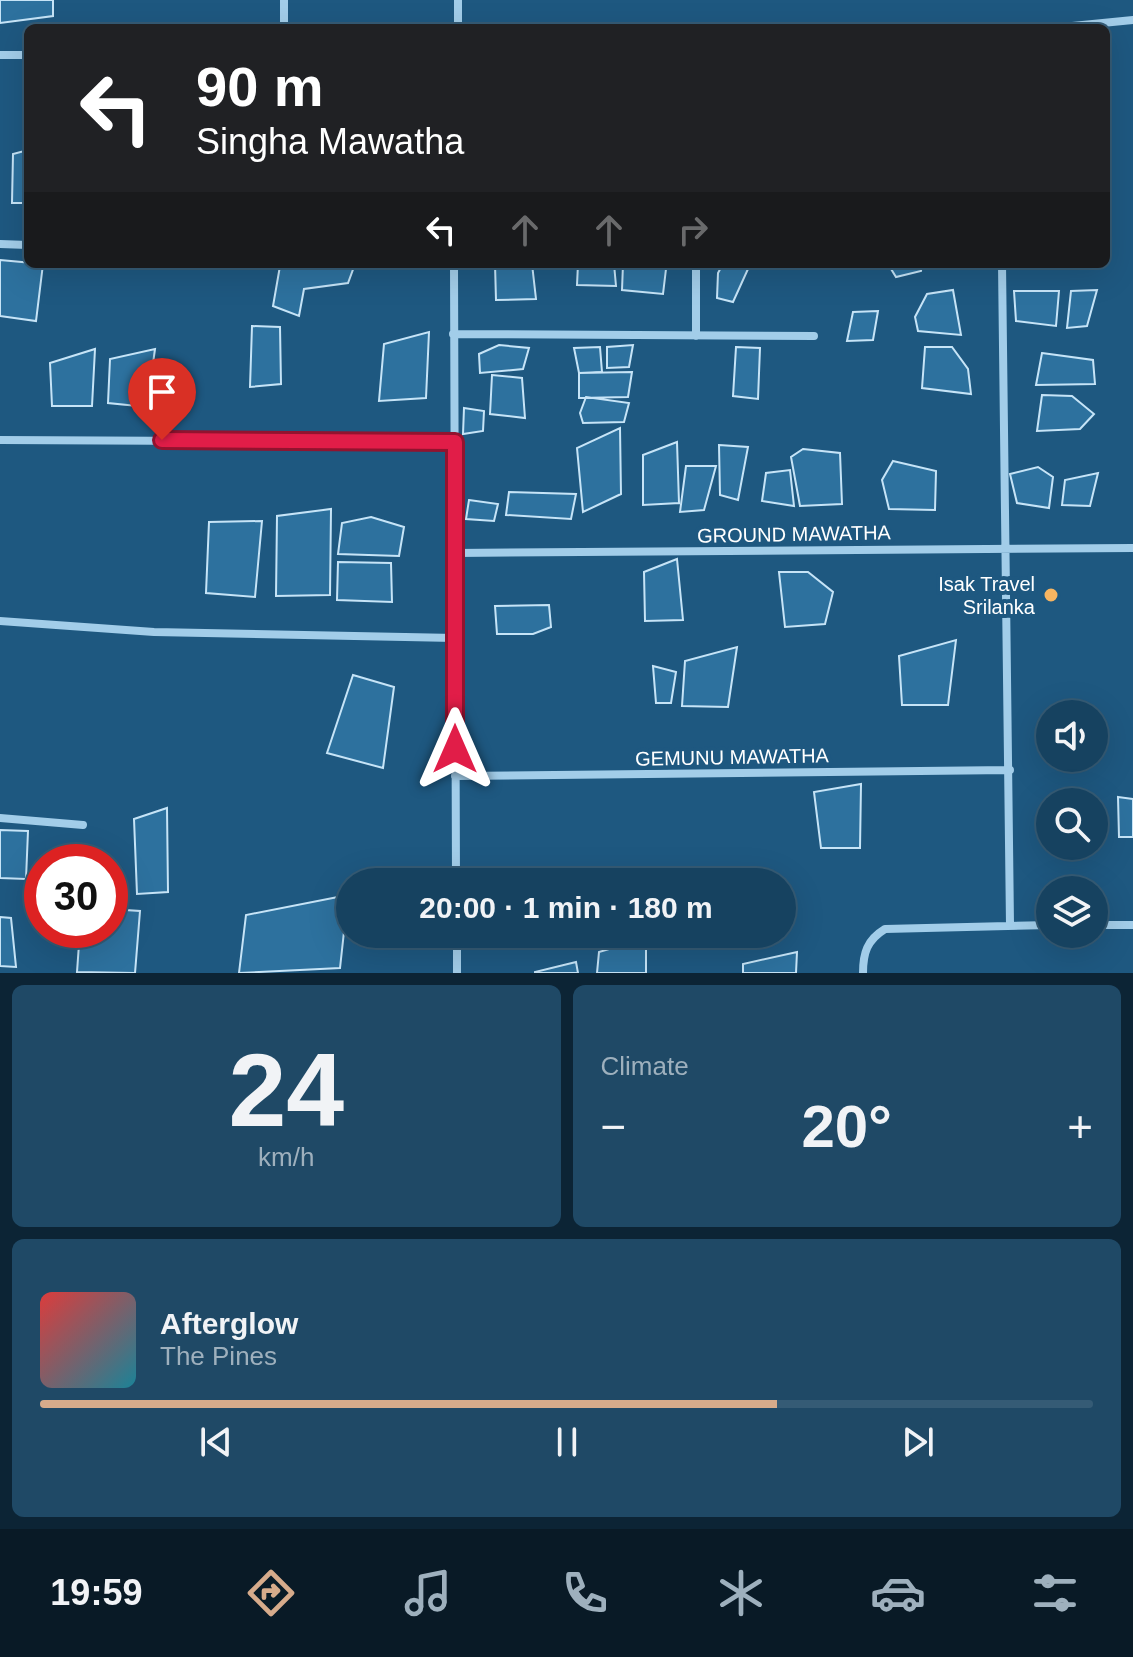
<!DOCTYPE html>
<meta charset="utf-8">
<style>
:root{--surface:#164260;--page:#1f4966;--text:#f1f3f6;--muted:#9eb0bd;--line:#355b75;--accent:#d6ab8b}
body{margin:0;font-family:Helvetica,sans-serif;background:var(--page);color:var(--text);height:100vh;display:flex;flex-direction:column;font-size:30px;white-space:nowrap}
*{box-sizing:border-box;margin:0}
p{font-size:26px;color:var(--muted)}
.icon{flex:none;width:44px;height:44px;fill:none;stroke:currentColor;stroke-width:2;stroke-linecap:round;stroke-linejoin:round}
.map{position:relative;height:973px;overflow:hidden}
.side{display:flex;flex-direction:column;gap:12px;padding:12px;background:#0c2435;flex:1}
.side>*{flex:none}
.guide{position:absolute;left:24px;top:24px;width:1086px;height:244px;border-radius:12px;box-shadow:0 8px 32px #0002,0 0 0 2px var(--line);background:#202124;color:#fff;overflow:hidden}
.buttons{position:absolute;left:1036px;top:700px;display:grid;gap:16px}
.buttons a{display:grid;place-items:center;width:72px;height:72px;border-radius:50%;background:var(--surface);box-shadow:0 8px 32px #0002,0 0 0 2px var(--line);font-size:40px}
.speed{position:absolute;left:24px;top:844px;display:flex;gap:16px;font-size:40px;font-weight:700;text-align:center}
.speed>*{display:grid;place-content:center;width:104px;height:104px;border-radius:50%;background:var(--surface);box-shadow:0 8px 32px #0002,0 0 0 2px var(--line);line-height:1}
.speed .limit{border:12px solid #d22;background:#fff;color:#111}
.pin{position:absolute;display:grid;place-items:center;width:68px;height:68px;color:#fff;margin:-82px -34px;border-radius:50% 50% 50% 0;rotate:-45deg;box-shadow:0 0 8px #0007}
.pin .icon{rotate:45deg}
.me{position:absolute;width:88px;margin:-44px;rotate:0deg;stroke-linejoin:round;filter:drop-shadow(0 0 6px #0008)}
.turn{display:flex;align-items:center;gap:28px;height:168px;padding:0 40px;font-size:36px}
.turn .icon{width:104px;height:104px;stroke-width:2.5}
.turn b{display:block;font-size:56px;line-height:68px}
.lanes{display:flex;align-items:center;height:76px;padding:0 40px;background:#0003;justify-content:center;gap:40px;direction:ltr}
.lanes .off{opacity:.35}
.big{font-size:60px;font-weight:700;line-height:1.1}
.side .tile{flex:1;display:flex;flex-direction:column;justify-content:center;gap:12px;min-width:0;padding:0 28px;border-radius:12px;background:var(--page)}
.side .dial{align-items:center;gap:0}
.dial b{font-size:104px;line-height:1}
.song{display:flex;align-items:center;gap:24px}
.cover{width:96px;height:96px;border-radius:12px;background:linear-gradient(135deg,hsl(0 70% 55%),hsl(190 70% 35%))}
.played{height:8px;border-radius:4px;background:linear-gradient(90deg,var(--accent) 70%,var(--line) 70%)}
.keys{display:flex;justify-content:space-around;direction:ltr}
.heat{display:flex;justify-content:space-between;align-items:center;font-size:44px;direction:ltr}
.side .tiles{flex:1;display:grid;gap:12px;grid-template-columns:1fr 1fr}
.tile:last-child{grid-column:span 2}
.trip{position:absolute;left:336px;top:868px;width:460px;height:80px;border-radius:40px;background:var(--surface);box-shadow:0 8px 32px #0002,0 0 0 2px var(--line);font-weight:700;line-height:80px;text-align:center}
.dock{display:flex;height:128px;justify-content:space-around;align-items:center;background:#091a26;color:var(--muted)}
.dock .icon{width:56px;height:56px}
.dock .on{color:var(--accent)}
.dock b{font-size:36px;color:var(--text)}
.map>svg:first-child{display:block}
</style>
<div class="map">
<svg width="1133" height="973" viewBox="0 0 1133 973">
<rect width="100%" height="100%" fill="#1e5880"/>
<!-- building -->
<path fill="#2d719e" stroke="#c6e4f7" stroke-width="2" d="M0 0H53V16L0 23Z
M28 150V203H12L13 154Z
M0 260 43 264 36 321 0 316Z
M303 264H355L348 283 304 289 299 316 273 306 280 266Z
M495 264H532L536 299 496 300Z
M578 264H614L616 286 577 285Z
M623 264 666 269 663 294 622 290Z
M723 264 748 269 733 302 717 298 718 273Z
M888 264H922L921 271 896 277Z
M953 290 961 335 918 331 915 317 927 294Z
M1097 290 1087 326 1067 328 1071 291Z
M1014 291H1059L1056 326 1016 321Z
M878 311 873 340 847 341 853 312Z
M252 326 280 327 281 384 250 387Z
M429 332 426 398 379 401 384 344Z
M499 345 529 348 523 369 480 373 479 354Z
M633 345 629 367 607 368V347Z
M600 347 602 372 579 373 574 348Z
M736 347 760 348 758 399 733 396Z
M925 347H952L968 369 971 394 922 388Z
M95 349 92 406H52L50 363Z
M155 349 147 407 108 403 110 359Z
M1042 353 1093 360 1095 384 1036 385Z
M632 372 628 397 579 398V373Z
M492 375 522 378 525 418 490 414Z
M1042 395 1072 396 1094 414 1080 429 1037 431Z
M586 397 629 403 624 422 583 423 580 413Z
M464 408 484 411 483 431 463 434Z
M620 428 621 494 583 512 577 448Z
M677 442 679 503 643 505V455Z
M719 445 748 447 738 500 720 495Z
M803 449 840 453 842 504 800 506 791 457Z
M893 461 936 471 935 510 889 509 882 480Z
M686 466H716L704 510 680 512Z
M1038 467 1053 477 1049 508 1017 503 1010 474Z
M790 470 794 506 762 501 766 473Z
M1098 473 1090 506 1062 505 1065 480Z
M509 492 576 494 571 519 506 515Z
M469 500 498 504 494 521 466 519Z
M331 509 330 595 276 596 277 516Z
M371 517 404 527 399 556 338 554 342 523Z
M262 521 255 597 206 593 209 522Z
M677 559 683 620 645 621 644 572Z
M338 562 391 563 392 602 337 600Z
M779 572H808L833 592 825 624 785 627Z
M549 605 551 627 533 634H497L495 606Z
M956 640 948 705H902L899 656Z
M737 647 728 707 682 706 685 661Z
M653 666 676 672 671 703H656Z
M353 675 394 687 383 768 327 753Z
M861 784 860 848H821L814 792Z
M1118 797 1133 799V837H1119Z
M167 808 168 892 137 894 134 819Z
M0 830 28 831 26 879 0 878Z
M348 895 340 968 239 973 246 915Z
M110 909 140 911 135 973 77 972 80 930H110Z
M0 917 11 918 16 967 0 966Z
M646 938V973H597L599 952Z
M797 952 796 973H743V964Z
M576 962 578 973H535V972Z"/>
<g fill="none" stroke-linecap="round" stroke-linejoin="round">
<!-- minor -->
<path stroke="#a2cde9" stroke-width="8" d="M458 0V28
M284 28V0
M1052 28 1133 20
M0 55H28
M0 244 28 245
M454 264 456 882
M696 264V336
M1002 264 1010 925
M453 334 814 336
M0 440 455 442
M455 553 1133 548
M0 621 154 632 455 638
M455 776 1010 770
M0 818 83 825
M1094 925H1133
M457 934V973
M863 973C863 953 867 940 885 929L1050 925"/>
</g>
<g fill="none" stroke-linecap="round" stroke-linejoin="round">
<!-- route casing -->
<g stroke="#92132f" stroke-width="20">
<path id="route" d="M162 440 455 442V749"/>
</g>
<!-- route -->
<use href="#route" stroke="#e11d48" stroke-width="14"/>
</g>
<!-- markers -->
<circle fill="#f8b561" stroke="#1e5880" stroke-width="3" cx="1051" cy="595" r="8"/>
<g text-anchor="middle" stroke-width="8" stroke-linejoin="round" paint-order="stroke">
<!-- street labels -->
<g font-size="20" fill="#fff" stroke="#1e5880">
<text transform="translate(794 534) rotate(-1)" y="7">GROUND MAWATHA</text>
<text transform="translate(732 757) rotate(-1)" y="7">GEMUNU MAWATHA</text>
</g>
<!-- poi labels -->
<g font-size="20" fill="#fff" stroke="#1e5880" text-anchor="end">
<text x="1035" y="591">Isak Travel<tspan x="1035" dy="23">Srilanka</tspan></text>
</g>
</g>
</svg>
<div class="buttons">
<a><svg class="icon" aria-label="sound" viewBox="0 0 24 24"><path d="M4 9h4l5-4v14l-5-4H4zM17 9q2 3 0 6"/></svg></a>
<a><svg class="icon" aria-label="search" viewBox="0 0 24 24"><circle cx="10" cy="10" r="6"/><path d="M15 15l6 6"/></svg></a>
<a><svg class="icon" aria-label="layers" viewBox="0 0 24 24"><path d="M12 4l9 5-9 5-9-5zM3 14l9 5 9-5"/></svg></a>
</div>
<div class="speed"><div class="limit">30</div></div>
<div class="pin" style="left:162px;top:440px;background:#d93025"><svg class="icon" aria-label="arrive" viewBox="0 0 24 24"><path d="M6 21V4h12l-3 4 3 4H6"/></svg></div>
<svg class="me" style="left:455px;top:749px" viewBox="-20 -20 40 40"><path d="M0-17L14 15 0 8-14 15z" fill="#e11d48" stroke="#fff" stroke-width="4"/></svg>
<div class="trip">20:00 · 1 min · 180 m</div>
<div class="guide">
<div class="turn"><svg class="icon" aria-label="left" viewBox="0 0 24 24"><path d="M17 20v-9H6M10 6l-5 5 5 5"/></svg><div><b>90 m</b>Singha Mawatha</div></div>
<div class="lanes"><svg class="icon" aria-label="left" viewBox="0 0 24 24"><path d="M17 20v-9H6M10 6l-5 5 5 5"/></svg><svg class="icon off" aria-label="ahead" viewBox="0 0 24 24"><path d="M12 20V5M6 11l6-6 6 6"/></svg><svg class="icon off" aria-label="ahead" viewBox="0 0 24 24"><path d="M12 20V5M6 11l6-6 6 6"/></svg><svg class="icon off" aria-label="right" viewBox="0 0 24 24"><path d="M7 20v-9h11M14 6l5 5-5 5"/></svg></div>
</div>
</div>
<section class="side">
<div class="tiles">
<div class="tile dial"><b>24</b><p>km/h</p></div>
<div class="tile"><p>Climate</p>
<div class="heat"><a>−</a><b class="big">20°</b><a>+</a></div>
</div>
<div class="tile">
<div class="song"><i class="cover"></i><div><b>Afterglow</b><p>The Pines</p></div></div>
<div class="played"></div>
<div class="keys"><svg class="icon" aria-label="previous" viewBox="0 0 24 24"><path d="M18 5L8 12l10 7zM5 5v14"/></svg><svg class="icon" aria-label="pause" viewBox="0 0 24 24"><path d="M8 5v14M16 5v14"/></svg><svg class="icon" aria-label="next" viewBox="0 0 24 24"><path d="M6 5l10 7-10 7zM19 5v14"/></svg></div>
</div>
</div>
</section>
<nav class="dock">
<b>19:59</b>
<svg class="icon on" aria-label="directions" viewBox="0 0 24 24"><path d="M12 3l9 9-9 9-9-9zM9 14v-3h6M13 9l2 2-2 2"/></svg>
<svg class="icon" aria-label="music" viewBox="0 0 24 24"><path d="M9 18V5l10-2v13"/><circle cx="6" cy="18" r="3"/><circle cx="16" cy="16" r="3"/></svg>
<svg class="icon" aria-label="phone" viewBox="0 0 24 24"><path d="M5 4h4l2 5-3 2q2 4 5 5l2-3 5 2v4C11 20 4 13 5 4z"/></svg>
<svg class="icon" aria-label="climate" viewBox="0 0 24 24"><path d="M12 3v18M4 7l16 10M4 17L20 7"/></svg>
<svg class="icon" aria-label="car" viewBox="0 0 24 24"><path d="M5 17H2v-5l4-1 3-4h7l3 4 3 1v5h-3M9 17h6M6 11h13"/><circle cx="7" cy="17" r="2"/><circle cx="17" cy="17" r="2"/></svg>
<svg class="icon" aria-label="filters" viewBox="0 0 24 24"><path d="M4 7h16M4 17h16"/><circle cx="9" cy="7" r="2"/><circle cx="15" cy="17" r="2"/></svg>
</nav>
